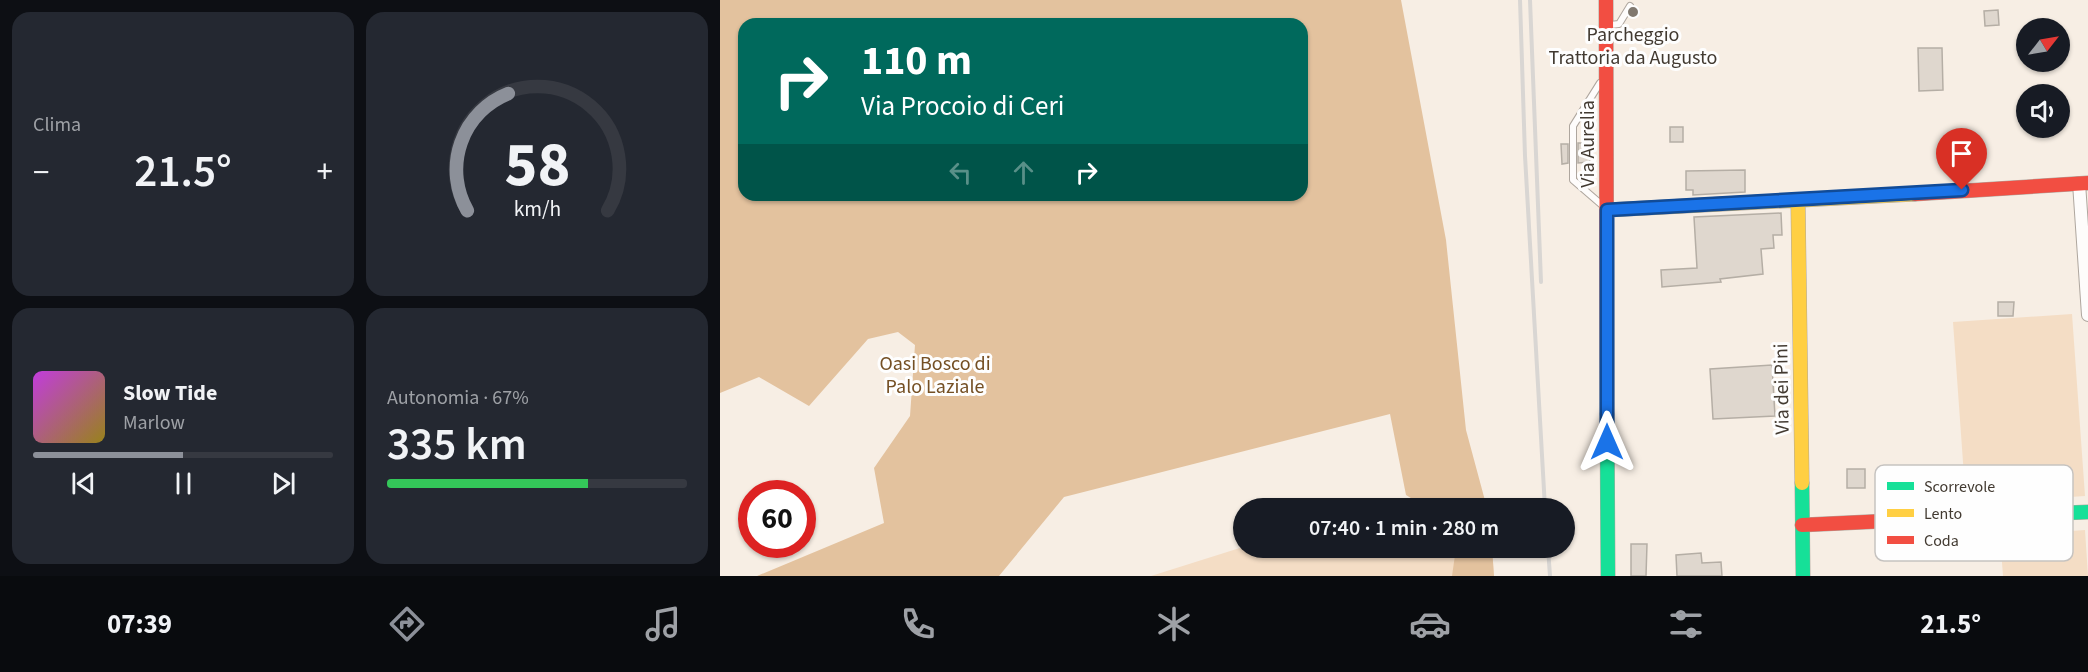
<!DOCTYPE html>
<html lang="it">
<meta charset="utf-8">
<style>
:root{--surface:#171b24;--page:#242831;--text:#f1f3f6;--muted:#9ea1a6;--line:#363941;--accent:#8c9099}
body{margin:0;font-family:"Source Sans 3",sans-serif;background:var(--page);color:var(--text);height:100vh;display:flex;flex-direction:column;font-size:22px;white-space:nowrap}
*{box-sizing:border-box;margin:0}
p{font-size:20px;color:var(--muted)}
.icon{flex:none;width:33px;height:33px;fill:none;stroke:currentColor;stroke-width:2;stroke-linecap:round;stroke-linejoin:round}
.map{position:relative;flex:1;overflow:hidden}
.panel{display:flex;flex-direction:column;gap:12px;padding:12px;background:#0d0f14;width:720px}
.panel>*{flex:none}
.top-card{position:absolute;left:18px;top:18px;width:570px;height:183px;border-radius:18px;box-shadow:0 2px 4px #0004;background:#00695c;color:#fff;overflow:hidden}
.needle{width:39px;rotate:59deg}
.tools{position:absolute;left:1296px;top:18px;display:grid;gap:12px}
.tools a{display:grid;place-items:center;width:54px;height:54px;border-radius:50%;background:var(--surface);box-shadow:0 2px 4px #0004;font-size:30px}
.speed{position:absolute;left:18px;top:480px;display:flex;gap:12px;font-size:30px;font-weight:700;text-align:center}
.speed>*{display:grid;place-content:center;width:78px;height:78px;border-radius:50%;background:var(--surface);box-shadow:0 2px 4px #0004;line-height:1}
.speed .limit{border:9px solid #d22;background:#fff;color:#111}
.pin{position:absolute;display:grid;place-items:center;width:51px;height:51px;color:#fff;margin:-62px -26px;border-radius:50% 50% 50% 0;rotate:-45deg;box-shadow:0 0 6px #0007}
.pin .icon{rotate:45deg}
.me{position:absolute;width:66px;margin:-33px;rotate:0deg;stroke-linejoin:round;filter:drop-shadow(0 0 4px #0008)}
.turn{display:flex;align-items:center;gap:21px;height:126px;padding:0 24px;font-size:27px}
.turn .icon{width:78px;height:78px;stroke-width:2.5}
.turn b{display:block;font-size:42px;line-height:51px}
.lanes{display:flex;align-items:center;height:57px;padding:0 24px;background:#0003;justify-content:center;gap:30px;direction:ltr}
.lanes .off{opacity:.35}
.big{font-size:45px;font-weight:600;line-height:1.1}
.panel .widget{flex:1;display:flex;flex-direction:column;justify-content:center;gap:9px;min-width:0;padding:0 21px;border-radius:18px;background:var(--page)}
.panel .dial{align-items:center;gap:0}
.dial svg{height:156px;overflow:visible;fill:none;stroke:var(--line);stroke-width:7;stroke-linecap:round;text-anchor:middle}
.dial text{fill:var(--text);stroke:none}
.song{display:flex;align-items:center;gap:18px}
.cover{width:72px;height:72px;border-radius:9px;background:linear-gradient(135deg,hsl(290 70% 55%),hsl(50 70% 35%))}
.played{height:6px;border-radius:3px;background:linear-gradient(90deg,var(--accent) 50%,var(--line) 50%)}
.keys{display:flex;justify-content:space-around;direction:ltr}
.heat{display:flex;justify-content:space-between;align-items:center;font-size:33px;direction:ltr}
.charge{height:9px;border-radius:4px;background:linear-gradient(90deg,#34c759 67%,var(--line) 0)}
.panel .tiles{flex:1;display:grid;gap:12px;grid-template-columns:repeat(2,1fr)}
.trip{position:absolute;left:513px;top:498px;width:342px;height:60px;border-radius:30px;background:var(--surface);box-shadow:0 2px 4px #0004;font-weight:600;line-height:60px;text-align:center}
.dock{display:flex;height:96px;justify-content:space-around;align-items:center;background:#090b0e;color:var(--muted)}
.dock .icon{width:42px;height:42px}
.dock .selected{color:var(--accent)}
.dock b{font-size:27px;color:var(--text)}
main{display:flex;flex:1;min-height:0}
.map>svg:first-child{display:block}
</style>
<main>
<section class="panel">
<div class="tiles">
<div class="widget"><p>Clima</p>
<div class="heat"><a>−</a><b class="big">21.5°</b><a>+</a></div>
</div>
<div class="widget dial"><svg viewBox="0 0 100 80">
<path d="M14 69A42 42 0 1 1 86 69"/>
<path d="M14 69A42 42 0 0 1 35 9" stroke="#8c9099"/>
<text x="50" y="56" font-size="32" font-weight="700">58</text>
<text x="50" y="72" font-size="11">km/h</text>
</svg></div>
<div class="widget">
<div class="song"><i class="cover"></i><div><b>Slow Tide</b><p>Marlow</p></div></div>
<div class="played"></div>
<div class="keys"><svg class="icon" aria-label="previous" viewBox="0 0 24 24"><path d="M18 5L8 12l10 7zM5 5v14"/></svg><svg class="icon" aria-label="pause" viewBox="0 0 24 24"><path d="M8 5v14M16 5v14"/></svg><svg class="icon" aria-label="next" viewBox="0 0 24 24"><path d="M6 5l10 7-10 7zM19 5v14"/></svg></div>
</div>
<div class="widget"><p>Autonomia · 67%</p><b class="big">335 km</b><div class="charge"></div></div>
</div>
</section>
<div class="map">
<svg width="1368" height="576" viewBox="0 0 1368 576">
<rect width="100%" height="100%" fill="#f7eee4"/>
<!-- green -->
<path fill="#f4ddc5" d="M1352 314 1365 496 1246 504 1233 322Z
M1365 530 1368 576H1283L1280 536Z
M523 547 772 548 774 576H431Z"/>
<!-- forest -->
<path fill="#e3c29e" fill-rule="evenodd" d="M0 0H681L726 240 746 430 767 508H707L686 495 670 414 344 497 279 576H37L164 523 154 468 190 416 195 345 178 332 148 339 89 406 39 377 0 393ZM24 24H582V195H24Z
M736 548H772L774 576H732Z"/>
<!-- building -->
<path fill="#dfd7ce" stroke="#b5aea5" stroke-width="1.5" d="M1278 10 1279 25 1265 26 1264 11Z
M1198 48H1222L1223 90 1199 91Z
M950 127H963V142H950Z
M858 143H869L870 162 858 163Z
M841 144H848V163L842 164Z
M1025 170V192L973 195V190H966V171Z
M1061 213 1062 235H1053L1054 248 1041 249 1043 274 1000 279 1001 282 942 287 941 270 977 268 974 217Z
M1278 302H1294L1293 316H1278Z
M1052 365 1055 416 993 419 990 369Z
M1127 469H1145V488H1127Z
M911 544H927L926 576H911Z
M981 553 982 563 1001 562 1002 576H957L956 555Z"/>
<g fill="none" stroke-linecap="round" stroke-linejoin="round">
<!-- lane casing -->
<g stroke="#aea69e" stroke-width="8">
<path id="lane" d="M890 25 899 24 910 6
M880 83 853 126V180L882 205"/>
</g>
<!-- street casing -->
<g stroke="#aea69e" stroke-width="14">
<path id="street" d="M1359 183 1368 315"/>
</g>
<!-- fast casing -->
<g stroke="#aea69e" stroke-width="15">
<path id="fast" d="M887 414 888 576
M1082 483 1083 576
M1272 516 1368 512"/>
</g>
<!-- slow casing -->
<g stroke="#aea69e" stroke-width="15">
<path id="slow" d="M1078 201 1082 483
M887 210 1195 194"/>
</g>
<!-- jam casing -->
<g stroke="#aea69e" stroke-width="15">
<path id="jam" d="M886 0 887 414
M1195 194 1368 183
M1082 525 1272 516"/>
</g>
<!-- lane -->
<use href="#lane" stroke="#fefcfb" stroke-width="6"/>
<!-- street -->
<use href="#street" stroke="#fefcfb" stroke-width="12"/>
<!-- fast -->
<use href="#fast" stroke="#16e098" stroke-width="14"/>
<!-- slow -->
<use href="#slow" stroke="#ffcf43" stroke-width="14"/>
<!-- jam -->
<use href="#jam" stroke="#f24e42" stroke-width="14"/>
<!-- rail -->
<path stroke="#d9d6d3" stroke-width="4" d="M800 0 805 156 825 508
M810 0 821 282
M828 548 830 576"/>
</g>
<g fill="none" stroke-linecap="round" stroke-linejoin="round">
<!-- route casing -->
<g stroke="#114b97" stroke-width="15">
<path id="route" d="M887 442V210L1242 190"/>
</g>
<!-- route -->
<use href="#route" stroke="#1a73e8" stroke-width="10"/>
</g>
<!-- markers -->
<circle fill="#817970" stroke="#fefefe" stroke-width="2" cx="913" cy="12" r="6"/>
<g text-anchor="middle" stroke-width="6" stroke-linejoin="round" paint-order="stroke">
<!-- poi labels -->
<g font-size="20" fill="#423a31" stroke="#fefefe">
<text x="913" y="41">Parcheggio<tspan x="913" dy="23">Trattoria da Augusto</tspan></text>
</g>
<!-- street labels -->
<g font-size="20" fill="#423a31" stroke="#fefefe">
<text transform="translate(867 144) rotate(-90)" y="7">Via Aurelia</text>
<text transform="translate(1061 389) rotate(-91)" y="7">Via dei Pini</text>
</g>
<!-- park labels -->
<g font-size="20" fill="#744f23" stroke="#fefefe">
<text x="215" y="370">Oasi Bosco di<tspan x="215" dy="23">Palo Laziale</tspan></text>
</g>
</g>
<!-- legend -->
<rect x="1155" y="465" width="198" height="96" rx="9" fill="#fefefe" stroke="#c6c3c0" stroke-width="1.5"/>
<rect x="1167" y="482" width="27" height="8" fill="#16e098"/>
<rect x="1167" y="509" width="27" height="8" fill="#ffcf43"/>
<rect x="1167" y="536" width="27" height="8" fill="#f24e42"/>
<g font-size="16" fill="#423a31">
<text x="1204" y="492">Scorrevole</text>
<text x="1204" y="519">Lento</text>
<text x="1204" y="546">Coda</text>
</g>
</svg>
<div class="tools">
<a><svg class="needle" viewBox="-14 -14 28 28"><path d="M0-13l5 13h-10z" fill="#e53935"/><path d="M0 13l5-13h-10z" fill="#9ea1a6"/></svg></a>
<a><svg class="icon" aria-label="sound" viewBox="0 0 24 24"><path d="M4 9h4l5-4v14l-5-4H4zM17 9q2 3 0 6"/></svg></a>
</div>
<div class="speed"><div class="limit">60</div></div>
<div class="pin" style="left:1242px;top:190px;background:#d93025"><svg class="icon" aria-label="arrive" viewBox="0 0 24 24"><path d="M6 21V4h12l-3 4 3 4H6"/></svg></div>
<svg class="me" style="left:887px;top:442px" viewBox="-20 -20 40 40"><path d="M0-17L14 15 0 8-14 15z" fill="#1a73e8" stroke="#fff" stroke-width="4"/></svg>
<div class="trip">07:40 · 1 min · 280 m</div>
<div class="top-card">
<div class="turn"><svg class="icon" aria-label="right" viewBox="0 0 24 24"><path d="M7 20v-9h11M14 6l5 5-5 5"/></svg><div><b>110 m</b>Via Procoio di Ceri</div></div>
<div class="lanes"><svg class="icon off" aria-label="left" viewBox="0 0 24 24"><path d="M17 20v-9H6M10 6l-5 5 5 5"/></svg><svg class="icon off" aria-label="ahead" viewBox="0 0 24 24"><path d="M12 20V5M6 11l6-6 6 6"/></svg><svg class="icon" aria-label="right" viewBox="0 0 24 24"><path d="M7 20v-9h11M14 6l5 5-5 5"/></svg></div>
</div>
</div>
</main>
<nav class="dock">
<b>07:39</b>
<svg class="icon selected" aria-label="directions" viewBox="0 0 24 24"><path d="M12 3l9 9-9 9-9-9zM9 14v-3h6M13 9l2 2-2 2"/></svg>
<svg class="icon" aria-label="music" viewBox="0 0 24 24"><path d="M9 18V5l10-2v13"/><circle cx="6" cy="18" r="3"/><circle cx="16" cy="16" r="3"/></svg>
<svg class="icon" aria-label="phone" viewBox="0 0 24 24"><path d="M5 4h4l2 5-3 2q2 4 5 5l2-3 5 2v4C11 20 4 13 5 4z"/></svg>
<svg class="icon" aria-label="climate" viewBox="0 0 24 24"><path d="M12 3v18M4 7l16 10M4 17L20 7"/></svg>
<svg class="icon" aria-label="car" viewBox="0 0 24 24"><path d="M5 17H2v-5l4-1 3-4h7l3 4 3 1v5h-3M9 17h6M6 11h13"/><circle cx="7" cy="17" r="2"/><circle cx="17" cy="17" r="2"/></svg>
<svg class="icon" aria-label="filters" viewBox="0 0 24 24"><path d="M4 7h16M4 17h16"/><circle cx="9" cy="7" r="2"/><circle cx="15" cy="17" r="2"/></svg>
<b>21.5°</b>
</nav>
